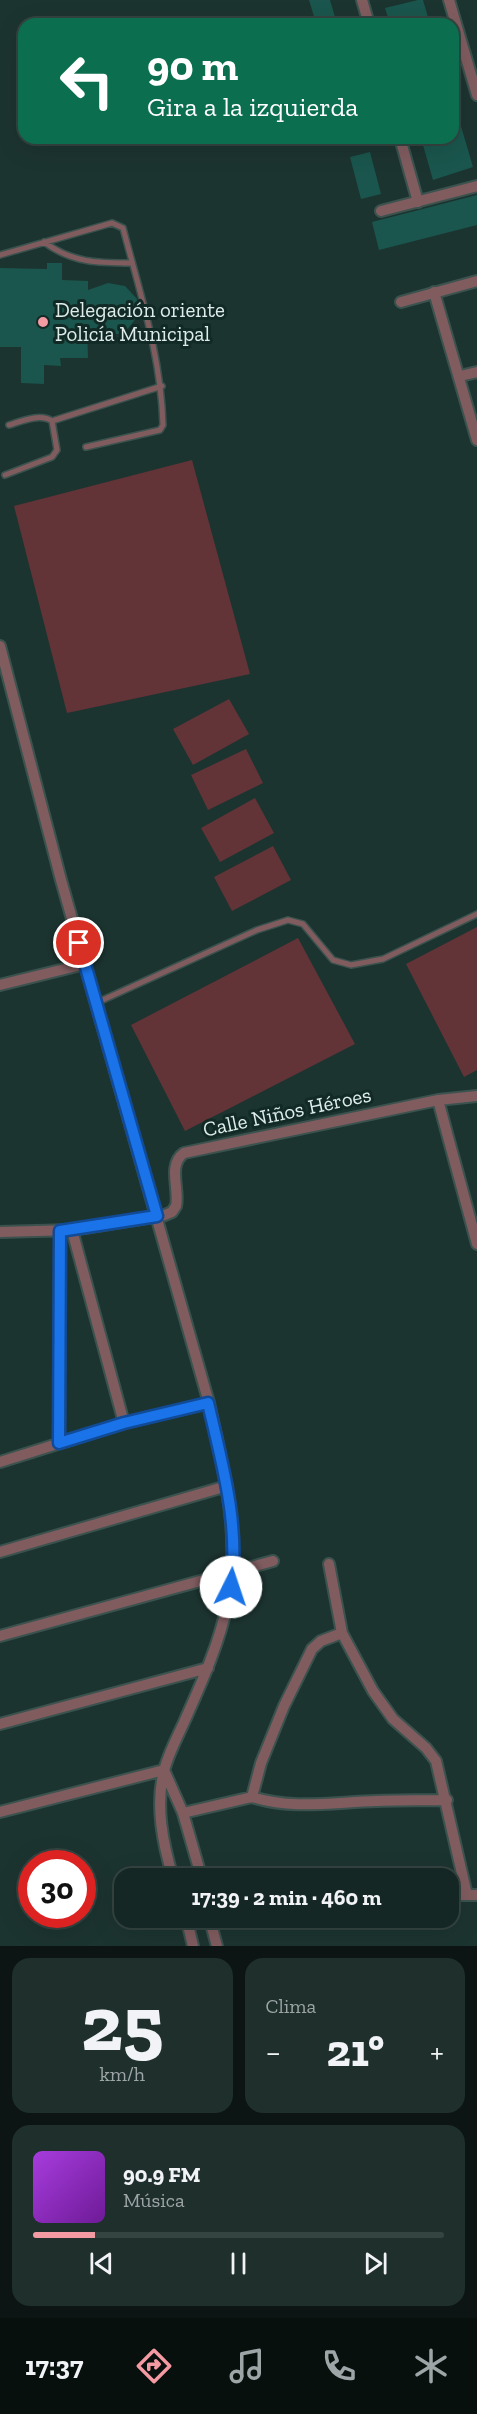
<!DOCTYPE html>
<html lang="es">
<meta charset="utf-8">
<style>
:root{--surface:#152724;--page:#1e2f2c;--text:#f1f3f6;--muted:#9da5a6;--line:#344441;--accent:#f49aa2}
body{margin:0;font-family:"Zilla Slab",serif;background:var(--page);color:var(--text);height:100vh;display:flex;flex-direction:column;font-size:22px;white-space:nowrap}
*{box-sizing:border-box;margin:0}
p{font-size:20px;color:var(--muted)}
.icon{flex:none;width:33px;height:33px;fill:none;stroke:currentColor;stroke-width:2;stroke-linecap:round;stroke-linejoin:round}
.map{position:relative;height:1946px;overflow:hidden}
.sheet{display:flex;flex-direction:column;gap:12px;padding:12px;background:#0c1514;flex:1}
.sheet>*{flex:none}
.guide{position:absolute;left:18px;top:18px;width:441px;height:126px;border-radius:18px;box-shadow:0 6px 24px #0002,0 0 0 2px var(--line);background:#0b6e4f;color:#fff;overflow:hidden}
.speed{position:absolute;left:18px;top:1850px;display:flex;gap:12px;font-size:30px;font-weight:700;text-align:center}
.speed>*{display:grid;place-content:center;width:78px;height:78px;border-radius:50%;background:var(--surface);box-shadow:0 6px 24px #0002,0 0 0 2px var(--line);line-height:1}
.speed .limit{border:9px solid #d22;background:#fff;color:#111}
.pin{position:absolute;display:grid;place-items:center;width:51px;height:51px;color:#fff;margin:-26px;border:3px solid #fff;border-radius:50%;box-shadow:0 2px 6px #0007}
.me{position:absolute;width:66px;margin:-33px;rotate:4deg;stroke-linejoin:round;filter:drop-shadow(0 0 4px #0008)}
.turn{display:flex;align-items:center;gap:21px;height:126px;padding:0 30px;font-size:27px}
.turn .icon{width:78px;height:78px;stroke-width:2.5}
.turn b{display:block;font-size:42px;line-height:51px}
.big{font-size:45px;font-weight:700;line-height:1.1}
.sheet .tile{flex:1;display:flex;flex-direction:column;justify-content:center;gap:9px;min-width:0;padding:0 21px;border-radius:18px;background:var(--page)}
.sheet .dial{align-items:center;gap:0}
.dial b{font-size:78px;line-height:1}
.song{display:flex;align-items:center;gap:18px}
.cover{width:72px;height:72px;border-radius:9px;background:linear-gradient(135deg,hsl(280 70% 55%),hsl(280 70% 35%))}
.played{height:6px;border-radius:3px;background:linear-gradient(90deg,var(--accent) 15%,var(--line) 15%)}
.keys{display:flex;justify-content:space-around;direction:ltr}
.heat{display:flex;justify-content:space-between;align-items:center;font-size:33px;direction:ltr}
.sheet .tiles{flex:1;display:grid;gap:12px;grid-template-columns:1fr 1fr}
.tile:last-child{grid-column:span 2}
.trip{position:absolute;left:114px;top:1868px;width:345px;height:60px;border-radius:18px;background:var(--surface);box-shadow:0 6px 24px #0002,0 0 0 2px var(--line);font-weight:700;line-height:60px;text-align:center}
.tab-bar{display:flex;height:96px;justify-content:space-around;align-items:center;background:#08100e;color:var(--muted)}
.tab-bar .icon{width:42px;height:42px}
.tab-bar .on{color:var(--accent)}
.tab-bar b{font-size:27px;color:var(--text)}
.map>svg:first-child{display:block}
</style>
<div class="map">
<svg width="477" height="1946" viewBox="0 0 477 1946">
<rect width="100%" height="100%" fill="#1c3430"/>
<!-- green -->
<path fill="#623337" d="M192 460 250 674 67 713 14 506Z
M229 699 249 734 193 765 173 729Z
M246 749 263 783 208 810 191 775Z
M255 798 274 833 220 862 201 828Z
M273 846 291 880 232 911 214 877Z
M477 927V1070L464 1077 406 964Z
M298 938 355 1044 185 1131 131 1025Z"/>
<!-- building -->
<path fill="#1a564d" d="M309 0H330L335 17 316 23Z
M418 0H423L430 24H390L385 8Z
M453 109H456L473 167 433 180 421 138H453Z
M370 152 381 194 361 199 350 157Z
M477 195V225L379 250 372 222Z
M47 263H62V280L88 281V290L108 283 125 286 137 299V317L126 331 118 334H109L87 327 88 358H60L61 366 44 365V384L21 383V347H0V268L47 269Z"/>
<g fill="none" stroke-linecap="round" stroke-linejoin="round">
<!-- lane casing -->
<g stroke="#3b524e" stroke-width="8">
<path id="lane" d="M44 242C72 263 98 263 132 263
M0 255 112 223 123 228C140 293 161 356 163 425L160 430 86 447
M52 421 162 386
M5 475 52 457 57 450 52 421C40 413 22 421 9 425
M96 1003 257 930 288 920 303 924 333 960 351 965 383 959 477 914"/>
</g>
<!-- street casing -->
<g stroke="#3b524e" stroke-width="14">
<path id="street" d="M362 0 369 24
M449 0 477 95
M400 138 418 202
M381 211 477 186
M434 292 477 440
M401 302 477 281
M460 376 477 372
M0 646 61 880 209 1403C223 1468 241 1534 228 1601 220 1642 202 1682 185 1720 178 1736 168 1754 164 1771 155 1806 163 1844 173 1878
M0 985 85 964
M438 1100 477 1244
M72 1230 124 1423
M0 1232 72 1230 165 1215 172 1212 176 1206C180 1190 167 1165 184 1153L438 1100 477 1096
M59 1443 60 1231
M0 1462 124 1423 209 1403
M0 1552 227 1486
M329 1564 342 1633 373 1691 393 1719 426 1748 436 1761 467 1895
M0 1636 273 1561
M0 1724 208 1668
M252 1797C294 1810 334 1802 377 1801 400 1800 424 1800 447 1800
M0 1812 164 1770 183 1813 200 1872 204 1878
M183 1813 252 1797 261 1763 284 1706 312 1649 321 1641 342 1633
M448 1895H477
M186 1917 193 1946
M209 1917 217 1946"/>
</g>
<!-- lane -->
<use href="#lane" stroke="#805c5f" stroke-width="5"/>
<!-- street -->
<use href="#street" stroke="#805c5f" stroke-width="10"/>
</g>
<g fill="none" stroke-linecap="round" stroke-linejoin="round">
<!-- route casing -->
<g stroke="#114b97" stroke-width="15">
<path id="route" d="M79 943 157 1216 60 1231 59 1443 124 1423 208 1403C222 1463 240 1526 231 1587"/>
</g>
<!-- route -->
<use href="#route" stroke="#1a73e8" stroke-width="10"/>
</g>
<!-- markers -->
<circle fill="#f49aa2" stroke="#122a26" stroke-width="2" cx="43" cy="322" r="6"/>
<g text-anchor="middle" stroke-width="6" stroke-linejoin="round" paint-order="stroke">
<!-- poi labels -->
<g font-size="21" fill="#deedea" stroke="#122a26" text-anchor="start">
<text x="55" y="317">Delegación oriente<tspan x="55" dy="24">Policía Municipal</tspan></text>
</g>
<!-- street labels -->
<g font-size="21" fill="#deedea" stroke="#122a26">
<text transform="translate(287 1112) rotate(-12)" y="7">Calle Niños Héroes</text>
</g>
</g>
</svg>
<div class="speed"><div class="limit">30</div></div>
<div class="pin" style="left:79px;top:943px;background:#d93025"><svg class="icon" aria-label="arrive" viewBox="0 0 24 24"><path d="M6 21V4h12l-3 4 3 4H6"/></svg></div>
<svg class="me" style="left:231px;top:1587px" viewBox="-20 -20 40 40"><circle r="19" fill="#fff"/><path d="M0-13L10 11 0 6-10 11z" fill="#1a73e8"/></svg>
<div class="trip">17:39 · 2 min · 460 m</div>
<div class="guide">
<div class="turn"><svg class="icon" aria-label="left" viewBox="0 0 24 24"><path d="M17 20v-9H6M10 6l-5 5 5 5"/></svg><div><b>90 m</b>Gira a la izquierda</div></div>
</div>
</div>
<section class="sheet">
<div class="tiles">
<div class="tile dial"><b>25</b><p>km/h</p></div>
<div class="tile"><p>Clima</p>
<div class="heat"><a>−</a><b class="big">21°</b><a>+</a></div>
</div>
<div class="tile">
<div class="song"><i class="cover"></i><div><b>90.9 FM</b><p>Música</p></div></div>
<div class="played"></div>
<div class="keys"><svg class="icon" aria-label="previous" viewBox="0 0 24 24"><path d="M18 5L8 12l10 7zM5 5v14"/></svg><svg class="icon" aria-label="pause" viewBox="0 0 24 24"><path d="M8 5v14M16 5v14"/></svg><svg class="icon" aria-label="next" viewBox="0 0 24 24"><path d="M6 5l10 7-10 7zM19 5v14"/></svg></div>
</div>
</div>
</section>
<nav class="tab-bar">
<b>17:37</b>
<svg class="icon on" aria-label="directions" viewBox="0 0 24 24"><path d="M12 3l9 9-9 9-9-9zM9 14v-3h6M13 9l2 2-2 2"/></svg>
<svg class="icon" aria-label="music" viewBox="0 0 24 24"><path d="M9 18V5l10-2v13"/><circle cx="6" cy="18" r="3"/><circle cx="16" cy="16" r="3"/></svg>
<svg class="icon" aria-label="phone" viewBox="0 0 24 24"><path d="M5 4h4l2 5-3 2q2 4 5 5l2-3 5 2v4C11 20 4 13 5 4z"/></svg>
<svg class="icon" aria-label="climate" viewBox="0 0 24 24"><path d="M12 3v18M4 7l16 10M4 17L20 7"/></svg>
</nav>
